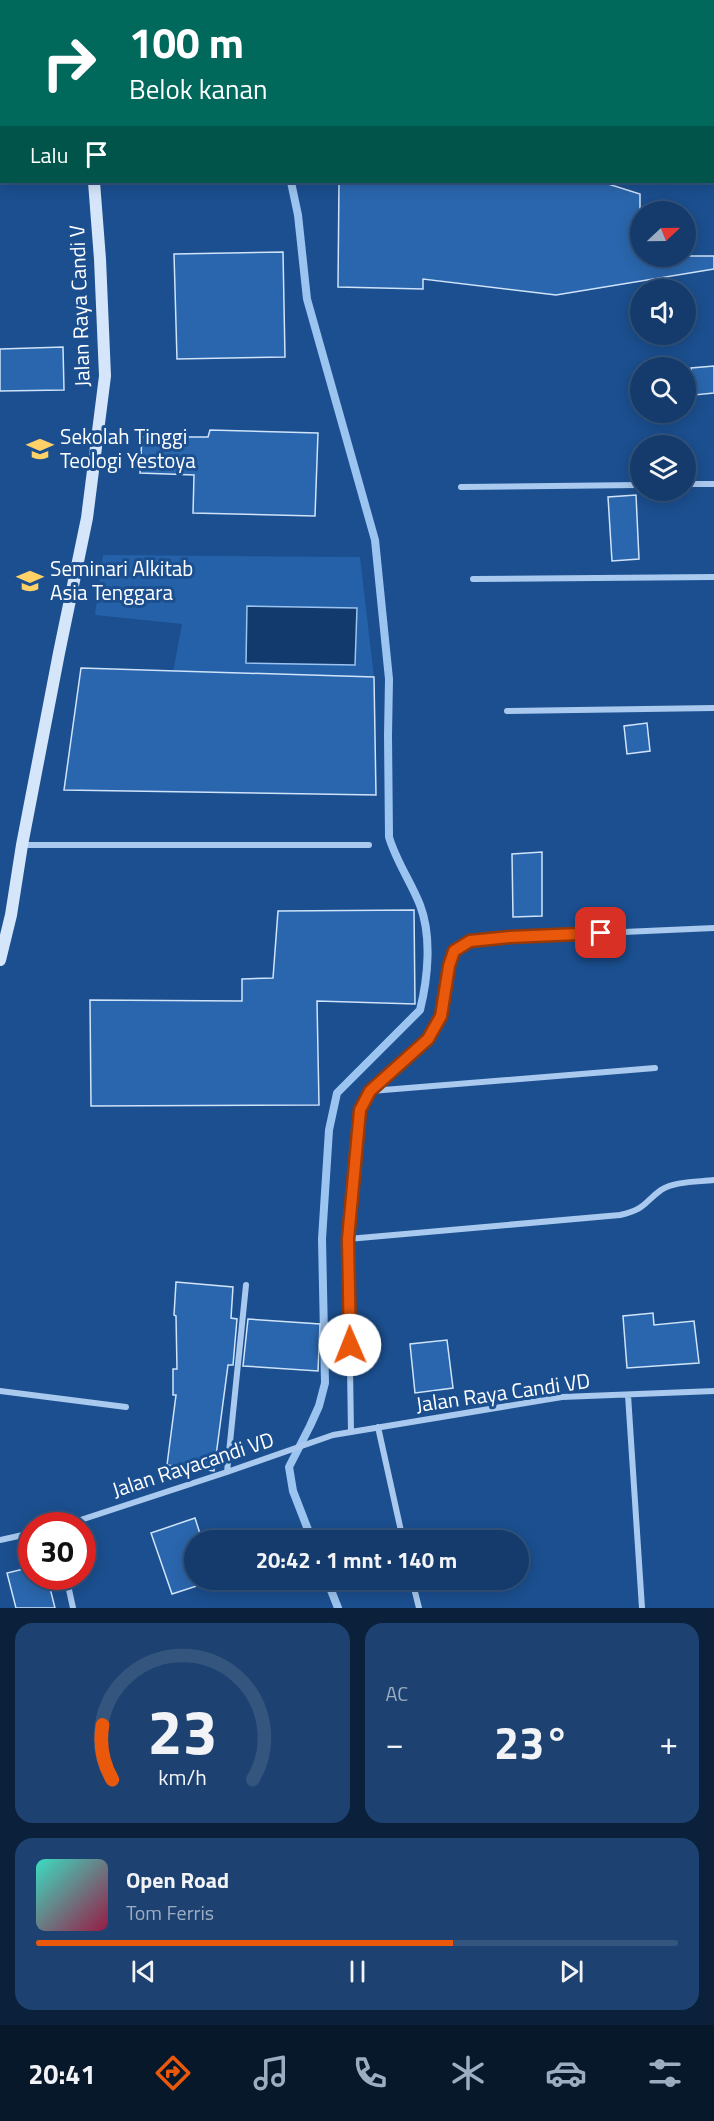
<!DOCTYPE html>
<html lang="id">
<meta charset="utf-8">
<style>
:root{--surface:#143b6b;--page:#1d4271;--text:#f1f3f6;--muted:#9dadc1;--line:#33557e;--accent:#ea580c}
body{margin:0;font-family:"Titillium Web",sans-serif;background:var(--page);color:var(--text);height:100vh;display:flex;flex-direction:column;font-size:22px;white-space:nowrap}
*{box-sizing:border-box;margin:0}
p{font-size:20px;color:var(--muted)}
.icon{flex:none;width:33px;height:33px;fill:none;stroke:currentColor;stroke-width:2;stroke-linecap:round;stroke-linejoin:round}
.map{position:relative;height:1608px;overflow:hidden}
.panel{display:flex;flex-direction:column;gap:15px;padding:15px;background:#0b203b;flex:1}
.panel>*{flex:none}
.top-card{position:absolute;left:0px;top:0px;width:714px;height:183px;box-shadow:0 3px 15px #0003,0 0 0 2px var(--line);background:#00695c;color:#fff;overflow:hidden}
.needle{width:39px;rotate:68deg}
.tools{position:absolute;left:630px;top:201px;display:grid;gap:12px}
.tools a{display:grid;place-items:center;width:66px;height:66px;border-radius:50%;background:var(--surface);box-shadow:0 3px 15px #0003,0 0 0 2px var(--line);font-size:30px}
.speed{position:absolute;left:18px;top:1512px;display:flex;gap:12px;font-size:30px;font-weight:700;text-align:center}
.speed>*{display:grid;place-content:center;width:78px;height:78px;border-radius:50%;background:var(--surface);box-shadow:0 3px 15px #0003,0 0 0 2px var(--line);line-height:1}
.speed .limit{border:9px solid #d22;background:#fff;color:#111}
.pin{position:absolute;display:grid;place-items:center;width:51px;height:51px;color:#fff;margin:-26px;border-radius:12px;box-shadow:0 3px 9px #0006}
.me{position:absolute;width:66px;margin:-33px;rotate:359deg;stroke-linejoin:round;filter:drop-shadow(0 0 4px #0008)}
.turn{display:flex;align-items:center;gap:21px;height:126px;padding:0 30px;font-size:27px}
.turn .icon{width:78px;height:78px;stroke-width:2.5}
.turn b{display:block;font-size:42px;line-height:51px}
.then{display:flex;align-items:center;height:57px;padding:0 30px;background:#0003;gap:12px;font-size:22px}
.big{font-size:45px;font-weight:700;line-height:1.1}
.panel .card{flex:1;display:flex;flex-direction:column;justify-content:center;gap:9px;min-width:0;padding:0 21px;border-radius:18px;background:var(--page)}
.panel .dial{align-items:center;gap:0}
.dial svg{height:156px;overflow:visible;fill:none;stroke:var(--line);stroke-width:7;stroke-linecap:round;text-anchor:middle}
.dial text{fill:var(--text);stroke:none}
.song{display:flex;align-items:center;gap:18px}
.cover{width:72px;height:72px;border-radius:9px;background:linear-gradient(135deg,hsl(170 70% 55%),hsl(340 70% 35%))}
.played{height:6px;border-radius:3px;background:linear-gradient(90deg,var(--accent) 65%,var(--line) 65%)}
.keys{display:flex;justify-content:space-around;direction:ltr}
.heat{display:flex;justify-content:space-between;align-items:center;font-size:33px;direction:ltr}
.panel .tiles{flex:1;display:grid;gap:15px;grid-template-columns:1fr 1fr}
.card:last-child{grid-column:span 2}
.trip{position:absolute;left:184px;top:1530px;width:345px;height:60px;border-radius:30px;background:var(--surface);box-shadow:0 3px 15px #0003,0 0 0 2px var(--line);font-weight:700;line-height:60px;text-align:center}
.menu{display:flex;height:96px;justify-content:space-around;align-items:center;background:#08182b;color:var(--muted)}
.menu .icon{width:42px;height:42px}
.menu .selected{color:var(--accent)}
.menu b{font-size:27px;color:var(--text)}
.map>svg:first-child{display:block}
</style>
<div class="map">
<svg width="714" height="1608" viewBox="0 0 714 1608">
<rect width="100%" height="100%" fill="#1b4f8f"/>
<!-- green -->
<path fill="#2461a8" d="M103 555 360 557 374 677 173 672 182 624 95 615Z"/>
<!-- water -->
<path fill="#123a6d" stroke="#9cc4f0" stroke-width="1.5" d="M247 606 357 608 355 665 246 663Z"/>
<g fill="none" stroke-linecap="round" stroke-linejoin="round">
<!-- stream -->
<path stroke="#9cc4f0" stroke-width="8" d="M188 2 189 0
M291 182 298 215 307 299 375 540 389 679 388 735 389 837C396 861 411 882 420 905 432 936 428 978 420 1010L337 1093 329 1130 322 1239 325 1383 319 1406 310 1426 289 1467 293 1491 312 1540
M327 1580 338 1608"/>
</g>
<!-- building -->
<path fill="#2a66ad" stroke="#cfe3fa" stroke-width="1.5" d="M339 182H602L640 194V256H714V269L556 295 423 279V289L338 287Z
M283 252 285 357 177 359 174 254Z
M63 347 64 390 0 391V349Z
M714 366V393L694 395 691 368Z
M210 430 318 433 315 516 193 513 194 475 140 473 142 437H208Z
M636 495 639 559 612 561 608 497Z
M81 668 374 677 376 795 64 790Z
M647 723 650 751 627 754 624 726Z
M542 852V916L513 917 512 854Z
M414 910 415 1004 317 1001 319 1105 91 1106 90 1000 242 1001V979L273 978 278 911Z
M176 1282 233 1287 231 1318 237 1319 233 1365H228L214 1471 167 1465 176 1395H173V1369H177L176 1316 174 1315Z
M653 1313 654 1325 694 1321 699 1363 627 1368 623 1316Z
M248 1319 320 1324 318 1371 243 1366Z
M447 1340 453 1388 415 1393 410 1344Z
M195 1518 202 1540H195V1580H215L172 1594 151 1533Z
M32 1567V1576H47L55 1608H16L7 1573Z"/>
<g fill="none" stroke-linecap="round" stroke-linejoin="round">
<!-- street -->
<path stroke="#a9c9ee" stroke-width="6" d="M208 0 213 2
M238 0V2
M680 0V2
M712 179H714
M686 484H714
M461 487 640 485
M473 579 714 577
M507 711 714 708
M23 845H369
M371 1091 655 1068
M348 1239 620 1215C646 1209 643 1203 661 1190 675 1181 698 1182 714 1180
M0 1391 126 1407
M628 1395 642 1608
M378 1427 403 1540
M351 1432 348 1239 360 1110 370 1091 428 1039 441 1016 449 966 454 951 470 941 510 937 714 928
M227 1472 246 1285
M62 1526 227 1472 333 1435 562 1397 714 1391
M0 1540 32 1533
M66 1576 73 1608
M412 1580 419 1608"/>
<!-- secondary -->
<path stroke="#d6e6fa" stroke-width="12" d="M68 0V2
M0 960 11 915 22 845 59 653 87 518 105 376 100 259 94 182"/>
</g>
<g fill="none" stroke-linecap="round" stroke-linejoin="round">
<!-- route casing -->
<g stroke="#983908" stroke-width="15">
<path id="route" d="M350 1345 348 1239 360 1110 370 1091 428 1039 441 1016 449 966 454 951 470 941 510 937 601 933"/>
</g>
<!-- route -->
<use href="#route" stroke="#ea580c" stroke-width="10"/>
</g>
<!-- icons -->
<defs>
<g id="university-bare" transform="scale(2.07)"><path d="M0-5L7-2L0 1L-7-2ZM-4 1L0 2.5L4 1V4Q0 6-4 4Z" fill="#ffd166" stroke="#1b4f8f" stroke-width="2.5" paint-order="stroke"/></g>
</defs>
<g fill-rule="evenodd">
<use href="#university-bare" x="40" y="449"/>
<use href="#university-bare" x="30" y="581"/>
</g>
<g text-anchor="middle" stroke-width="6" stroke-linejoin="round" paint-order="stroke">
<!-- street labels -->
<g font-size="21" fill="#fff" stroke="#1b4f8f">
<text transform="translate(80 306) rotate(-92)" y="7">Jalan Raya Candi V</text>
<text transform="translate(503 1393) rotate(-8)" y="7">Jalan Raya Candi VD</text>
<text transform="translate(193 1465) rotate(-18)" y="7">Jalan Rayacandi VD</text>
</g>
<!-- poi labels -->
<g font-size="21" fill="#fff" stroke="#1b4f8f" text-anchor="start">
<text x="60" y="444">Sekolah Tinggi<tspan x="60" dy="24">Teologi Yestoya</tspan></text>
<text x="50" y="576">Seminari Alkitab<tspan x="50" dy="24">Asia Tenggara</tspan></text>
</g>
</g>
</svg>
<div class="tools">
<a><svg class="needle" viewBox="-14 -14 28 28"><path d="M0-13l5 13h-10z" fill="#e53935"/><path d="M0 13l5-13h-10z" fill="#9dadc1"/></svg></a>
<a><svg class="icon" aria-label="sound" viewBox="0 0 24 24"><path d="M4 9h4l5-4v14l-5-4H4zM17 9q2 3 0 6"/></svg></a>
<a><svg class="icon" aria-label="search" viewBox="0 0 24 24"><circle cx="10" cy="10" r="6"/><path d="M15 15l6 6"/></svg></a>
<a><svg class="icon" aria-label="layers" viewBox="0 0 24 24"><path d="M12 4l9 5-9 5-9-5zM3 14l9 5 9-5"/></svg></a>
</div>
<div class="speed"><div class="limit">30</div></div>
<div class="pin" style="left:601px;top:933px;background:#d93025"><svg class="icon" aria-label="arrive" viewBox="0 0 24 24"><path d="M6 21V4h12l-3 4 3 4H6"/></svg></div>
<svg class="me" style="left:350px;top:1345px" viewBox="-20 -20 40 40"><circle r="19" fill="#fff"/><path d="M0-13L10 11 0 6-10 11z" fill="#ea580c"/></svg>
<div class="trip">20:42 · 1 mnt · 140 m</div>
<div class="top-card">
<div class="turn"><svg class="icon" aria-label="right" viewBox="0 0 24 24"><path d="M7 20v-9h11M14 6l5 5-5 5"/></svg><div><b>100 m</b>Belok kanan</div></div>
<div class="then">Lalu<svg class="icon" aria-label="arrive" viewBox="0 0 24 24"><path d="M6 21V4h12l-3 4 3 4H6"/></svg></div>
</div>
</div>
<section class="panel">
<div class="tiles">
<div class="card dial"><svg viewBox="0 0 100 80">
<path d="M14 69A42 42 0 1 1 86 69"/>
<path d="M14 69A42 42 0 0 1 9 41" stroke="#ea580c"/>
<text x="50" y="56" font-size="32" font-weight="700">23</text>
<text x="50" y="72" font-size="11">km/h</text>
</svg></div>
<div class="card"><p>AC</p>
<div class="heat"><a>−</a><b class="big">23°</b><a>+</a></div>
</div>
<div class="card">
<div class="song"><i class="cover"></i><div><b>Open Road</b><p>Tom Ferris</p></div></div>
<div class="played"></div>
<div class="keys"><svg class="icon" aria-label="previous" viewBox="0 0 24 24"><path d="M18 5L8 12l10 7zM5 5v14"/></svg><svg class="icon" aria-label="pause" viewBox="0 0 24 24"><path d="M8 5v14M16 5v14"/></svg><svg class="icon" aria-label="next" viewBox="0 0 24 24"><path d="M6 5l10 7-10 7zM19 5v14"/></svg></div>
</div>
</div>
</section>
<nav class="menu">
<b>20:41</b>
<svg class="icon selected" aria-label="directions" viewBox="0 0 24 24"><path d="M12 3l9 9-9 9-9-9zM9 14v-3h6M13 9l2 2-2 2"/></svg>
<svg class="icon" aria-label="music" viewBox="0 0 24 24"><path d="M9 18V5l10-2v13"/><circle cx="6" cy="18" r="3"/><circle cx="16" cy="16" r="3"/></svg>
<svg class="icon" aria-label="phone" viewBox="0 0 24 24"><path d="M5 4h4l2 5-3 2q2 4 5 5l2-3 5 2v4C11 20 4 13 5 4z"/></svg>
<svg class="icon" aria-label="climate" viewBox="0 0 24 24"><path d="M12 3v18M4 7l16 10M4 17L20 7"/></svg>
<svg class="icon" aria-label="car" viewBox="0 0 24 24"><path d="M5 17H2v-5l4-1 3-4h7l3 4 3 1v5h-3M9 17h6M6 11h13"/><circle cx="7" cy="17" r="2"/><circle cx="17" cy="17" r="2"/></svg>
<svg class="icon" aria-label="filters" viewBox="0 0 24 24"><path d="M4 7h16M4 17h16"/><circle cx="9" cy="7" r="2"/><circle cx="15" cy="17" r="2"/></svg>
</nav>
